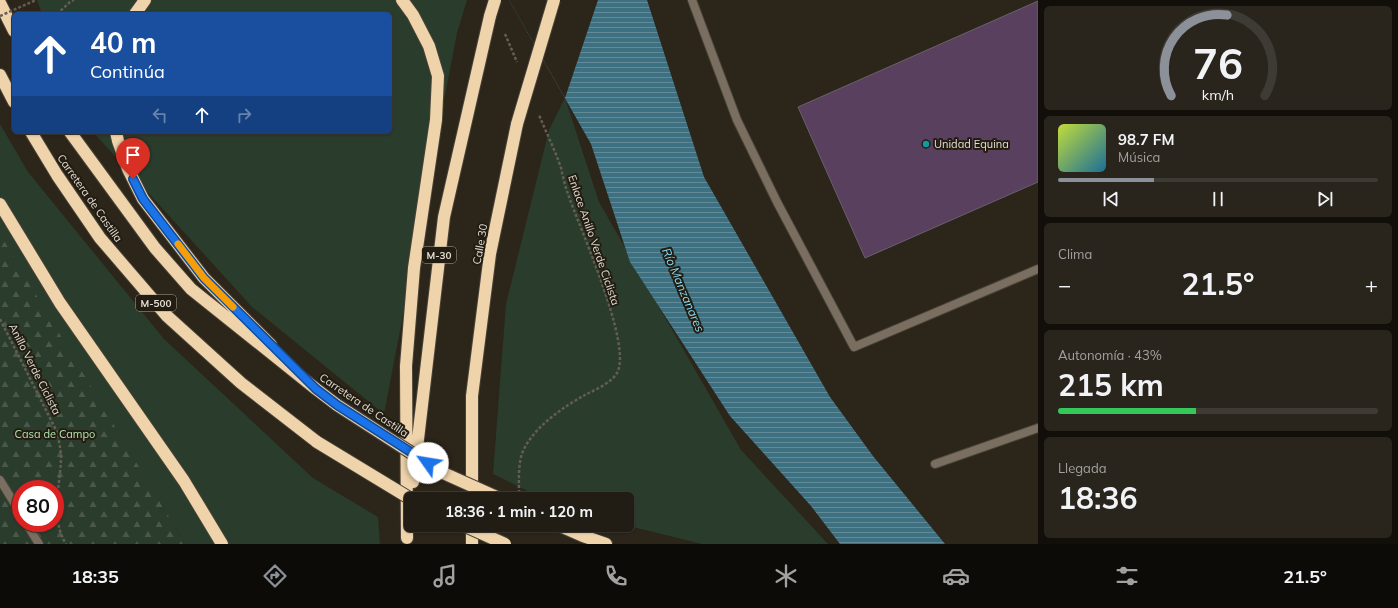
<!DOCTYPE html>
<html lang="es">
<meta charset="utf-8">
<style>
:root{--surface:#211c14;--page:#29251d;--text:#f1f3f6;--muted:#a2a1a0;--line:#3e3a34;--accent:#8c9099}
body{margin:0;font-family:Mulish,sans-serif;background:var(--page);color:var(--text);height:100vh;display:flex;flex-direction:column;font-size:15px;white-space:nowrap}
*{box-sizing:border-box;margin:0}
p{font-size:13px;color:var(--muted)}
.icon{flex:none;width:22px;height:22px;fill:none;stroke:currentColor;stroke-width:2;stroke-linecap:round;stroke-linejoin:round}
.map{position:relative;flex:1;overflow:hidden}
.details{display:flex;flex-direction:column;gap:6px;padding:6px;background:#120f0b;width:360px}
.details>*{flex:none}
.banner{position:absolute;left:12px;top:12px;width:380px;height:122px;border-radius:6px;box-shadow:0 1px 3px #0004,0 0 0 1px var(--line);background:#1a4fa0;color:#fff;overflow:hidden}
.speed{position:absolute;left:12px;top:480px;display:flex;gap:8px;font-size:20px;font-weight:700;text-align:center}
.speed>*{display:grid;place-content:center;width:52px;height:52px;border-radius:50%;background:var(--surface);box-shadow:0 1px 3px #0004,0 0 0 1px var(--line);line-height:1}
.speed .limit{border:6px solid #d22;background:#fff;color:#111}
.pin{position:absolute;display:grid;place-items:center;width:34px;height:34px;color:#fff;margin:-41px -17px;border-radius:50% 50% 50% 0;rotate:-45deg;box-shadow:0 0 4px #0007}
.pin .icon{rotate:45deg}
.me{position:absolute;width:44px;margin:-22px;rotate:302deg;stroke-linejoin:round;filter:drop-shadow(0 0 3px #0008)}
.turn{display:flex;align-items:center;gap:14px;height:84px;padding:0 12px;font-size:18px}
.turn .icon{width:52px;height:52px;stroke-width:2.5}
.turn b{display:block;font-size:28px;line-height:34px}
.lanes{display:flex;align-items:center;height:38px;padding:0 12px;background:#0003;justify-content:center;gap:20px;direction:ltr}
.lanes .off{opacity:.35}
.big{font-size:30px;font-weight:700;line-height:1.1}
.details .card{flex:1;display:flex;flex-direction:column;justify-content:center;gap:6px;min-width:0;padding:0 14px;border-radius:6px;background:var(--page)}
.details .dial{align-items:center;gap:0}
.dial svg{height:104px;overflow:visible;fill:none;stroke:var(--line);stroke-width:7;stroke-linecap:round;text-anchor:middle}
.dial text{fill:var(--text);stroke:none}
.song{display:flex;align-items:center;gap:12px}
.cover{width:48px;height:48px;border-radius:6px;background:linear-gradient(135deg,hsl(70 70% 55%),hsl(200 70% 35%))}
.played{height:4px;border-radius:2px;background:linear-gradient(90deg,var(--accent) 30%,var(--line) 30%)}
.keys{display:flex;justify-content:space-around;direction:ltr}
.heat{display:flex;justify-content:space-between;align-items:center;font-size:22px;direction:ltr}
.charge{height:6px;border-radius:3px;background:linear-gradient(90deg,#34c759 43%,var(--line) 0)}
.trip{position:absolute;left:404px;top:492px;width:230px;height:40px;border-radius:6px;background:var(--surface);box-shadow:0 1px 3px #0004,0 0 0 1px var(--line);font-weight:700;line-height:40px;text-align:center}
.tabs{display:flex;height:64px;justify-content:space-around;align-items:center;background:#0d0b08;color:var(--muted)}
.tabs .icon{width:28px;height:28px}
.tabs .on{color:var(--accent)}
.tabs b{font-size:18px;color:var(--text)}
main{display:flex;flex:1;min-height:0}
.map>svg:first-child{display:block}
</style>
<main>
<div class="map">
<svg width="1038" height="544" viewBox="0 0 1038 544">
<defs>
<pattern id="forest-firs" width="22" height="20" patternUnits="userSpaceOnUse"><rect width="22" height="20" fill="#2a3c2b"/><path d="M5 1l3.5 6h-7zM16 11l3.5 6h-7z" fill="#495849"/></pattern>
<pattern id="water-rules" width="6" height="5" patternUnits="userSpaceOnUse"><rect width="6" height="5" fill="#3d7080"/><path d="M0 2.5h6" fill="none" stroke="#628b97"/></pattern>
</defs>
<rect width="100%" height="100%" fill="#2c251a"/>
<!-- green -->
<path fill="#2a3c2b" d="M37 0H467L457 33 384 414 252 307 93 132H390V14H42Z
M565 98 599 202 741 450 828 544H702L625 525H627V499H544L493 474 506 304 549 130Z
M0 124 28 172 164 339 313 478 378 517 380 544H185L0 238Z"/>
<!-- forest -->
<path fill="url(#forest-firs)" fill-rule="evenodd" d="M0 234 185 544H0ZM21 489H55V523H21Z"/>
<!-- water -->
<path fill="url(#water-rules)" d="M509 0H647L704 177 830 397 873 456 945 544H840L811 506 730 416 630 262 591 144Z"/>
<!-- pier -->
<path fill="#2c251a" d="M509 0H598L565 98Z"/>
<!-- building -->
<path fill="#5a405f" stroke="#6a606c" d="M1038 1V182L865 258 798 107Z"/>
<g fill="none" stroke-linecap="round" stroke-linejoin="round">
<!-- lane casing -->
<g stroke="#494238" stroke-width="10">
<path id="lane" d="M692 0 737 120 777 202 854 347 1038 269
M935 464 1038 428"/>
</g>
<!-- street casing -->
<g stroke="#494238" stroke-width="10">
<path id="street" d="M0 480 21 514
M26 523 39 544"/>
</g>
<!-- highway casing -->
<g stroke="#494238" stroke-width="14">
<path id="highway" d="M402 0 413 15 429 46 438 76 436 120 414 268 406 366 407 538
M0 3 14 31
M135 14 145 0
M0 75 14 102
M31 132 57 175 100 238 167 316 241 383 317 442
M70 132 155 248 191 289 316 389 337 405
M116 132 118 141 128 169 143 199 204 278 271 345
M0 204 60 303 184 481 222 544
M413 482 444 217 490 16
M472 499V396L490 254 517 124
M472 525V544
M558 525 583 536 606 544"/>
</g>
<!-- path -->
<path stroke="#635d53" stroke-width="2.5" stroke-dasharray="3 2" stroke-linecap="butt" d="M57 14 70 2 74 0
M505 34 517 62
M0 319 57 432C59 441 61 450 61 459 60 487 50 518 66 544
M519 493C519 479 518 463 523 451 534 427 563 407 585 395 596 389 610 384 617 373 633 345 579 227 568 194 565 186 563 177 561 168 555 150 546 132 539 115
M517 532V525"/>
<!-- lane -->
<use href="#lane" stroke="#796e5f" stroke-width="8"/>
<!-- street -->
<use href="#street" stroke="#796e5f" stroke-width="8"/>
<!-- highway -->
<use href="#highway" stroke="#eed3ab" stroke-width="12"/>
<!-- highway-bridge casing -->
<g stroke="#494238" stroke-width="14" stroke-linecap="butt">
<path id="highway-bridge" d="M490 16 495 0
M517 124 554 0
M337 405 441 472 501 499
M317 442 411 499
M463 525 505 544"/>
</g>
<!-- path-bridge -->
<path stroke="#635d53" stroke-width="2.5" stroke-dasharray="3 2" stroke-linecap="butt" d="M0 16 36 0"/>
<!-- highway-bridge -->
<use href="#highway-bridge" stroke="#eed3ab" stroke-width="12"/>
</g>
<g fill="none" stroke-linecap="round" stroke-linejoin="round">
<!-- route casing -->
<g stroke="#114b97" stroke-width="10">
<path id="route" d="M133 179 143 199 204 278 316 389 337 405 428 463"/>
</g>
<!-- route -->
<use href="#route" stroke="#1a73e8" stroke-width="7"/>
<!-- slow -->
<path stroke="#f59e0b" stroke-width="7" d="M178 244 204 278 233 307"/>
</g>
<!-- markers -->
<circle fill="#0f9aa8" stroke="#231c11" stroke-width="1.5" cx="926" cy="144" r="4"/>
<g text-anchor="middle" stroke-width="4" stroke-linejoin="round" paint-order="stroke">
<!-- shield labels -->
<g fill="#231c11" stroke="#a8a39b" stroke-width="1">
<rect x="422" y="247" width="34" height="16" rx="3"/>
<rect x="136" y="295" width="40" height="16" rx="3"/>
</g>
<g font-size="10" font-weight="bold" fill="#e1ddd6">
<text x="439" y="259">M-30</text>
<text x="156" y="307">M-500</text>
</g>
<!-- poi labels -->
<g font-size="11" fill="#e1ddd6" stroke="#231c11" text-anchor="start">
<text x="934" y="148">Unidad Equina</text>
</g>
<!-- street labels -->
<g font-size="11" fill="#e1ddd6" stroke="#231c11">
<text transform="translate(90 198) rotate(55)" y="4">Carretera de Castilla</text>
<text transform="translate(594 240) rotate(71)" y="4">Enlace Anillo Verde Ciclista</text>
<text transform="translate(480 244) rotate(-80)" y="4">Calle 30</text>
<text transform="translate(35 369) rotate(63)" y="4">Anillo Verde Ciclista</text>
<text transform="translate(364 405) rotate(34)" y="4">Carretera de Castilla</text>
</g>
<!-- park labels -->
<g font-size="11" fill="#ade2ae" stroke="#231c11">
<text x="55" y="438">Casa de Campo</text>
</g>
<!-- water labels -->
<g font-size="12" font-style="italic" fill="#89ddf9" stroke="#231c11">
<text transform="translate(683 290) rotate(67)" y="4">Río Manzanares</text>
</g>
</g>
</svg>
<div class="speed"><div class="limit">80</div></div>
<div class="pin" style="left:133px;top:179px;background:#d93025"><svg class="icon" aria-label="arrive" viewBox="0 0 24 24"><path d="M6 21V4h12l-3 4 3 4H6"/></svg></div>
<svg class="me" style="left:428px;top:463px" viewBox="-20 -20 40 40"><circle r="19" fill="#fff"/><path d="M0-13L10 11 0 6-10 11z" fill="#1a73e8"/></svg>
<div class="trip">18:36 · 1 min · 120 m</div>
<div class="banner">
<div class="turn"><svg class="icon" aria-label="ahead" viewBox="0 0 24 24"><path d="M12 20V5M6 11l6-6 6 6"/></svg><div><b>40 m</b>Continúa</div></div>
<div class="lanes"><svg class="icon off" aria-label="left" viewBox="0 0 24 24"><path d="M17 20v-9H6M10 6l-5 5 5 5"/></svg><svg class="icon" aria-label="ahead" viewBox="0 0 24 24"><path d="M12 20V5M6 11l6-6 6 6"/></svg><svg class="icon off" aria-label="right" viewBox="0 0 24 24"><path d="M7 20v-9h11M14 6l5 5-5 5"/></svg></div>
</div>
</div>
<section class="details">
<div class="card dial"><svg viewBox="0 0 100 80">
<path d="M14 69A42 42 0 1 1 86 69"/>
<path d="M14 69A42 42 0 0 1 57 7" stroke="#8c9099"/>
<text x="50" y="56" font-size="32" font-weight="700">76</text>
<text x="50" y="72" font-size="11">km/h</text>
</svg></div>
<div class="card">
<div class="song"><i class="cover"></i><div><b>98.7 FM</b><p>Música</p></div></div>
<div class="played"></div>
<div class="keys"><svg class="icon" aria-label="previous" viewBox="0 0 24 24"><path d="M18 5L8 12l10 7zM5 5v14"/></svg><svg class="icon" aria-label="pause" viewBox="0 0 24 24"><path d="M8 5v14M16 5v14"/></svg><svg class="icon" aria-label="next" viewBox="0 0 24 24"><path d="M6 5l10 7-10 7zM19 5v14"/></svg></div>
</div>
<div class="card"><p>Clima</p>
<div class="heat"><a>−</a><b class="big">21.5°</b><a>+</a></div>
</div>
<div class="card"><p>Autonomía · 43%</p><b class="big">215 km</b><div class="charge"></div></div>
<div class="card"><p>Llegada</p><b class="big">18:36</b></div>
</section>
</main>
<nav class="tabs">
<b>18:35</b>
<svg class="icon on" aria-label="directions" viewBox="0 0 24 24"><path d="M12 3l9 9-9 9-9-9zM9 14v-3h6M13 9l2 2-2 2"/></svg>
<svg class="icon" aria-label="music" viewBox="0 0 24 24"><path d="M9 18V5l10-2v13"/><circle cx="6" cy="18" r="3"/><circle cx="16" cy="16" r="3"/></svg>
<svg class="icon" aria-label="phone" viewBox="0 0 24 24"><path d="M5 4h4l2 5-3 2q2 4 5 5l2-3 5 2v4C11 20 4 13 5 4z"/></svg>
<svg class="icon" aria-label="climate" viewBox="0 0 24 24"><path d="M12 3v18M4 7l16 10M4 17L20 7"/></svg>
<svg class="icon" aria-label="car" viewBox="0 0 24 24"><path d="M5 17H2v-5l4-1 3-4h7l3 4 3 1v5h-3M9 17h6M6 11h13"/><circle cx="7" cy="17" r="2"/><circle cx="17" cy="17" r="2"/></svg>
<svg class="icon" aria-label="filters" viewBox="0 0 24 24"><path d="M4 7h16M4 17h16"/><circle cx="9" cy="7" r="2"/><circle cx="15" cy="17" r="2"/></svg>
<b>21.5°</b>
</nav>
